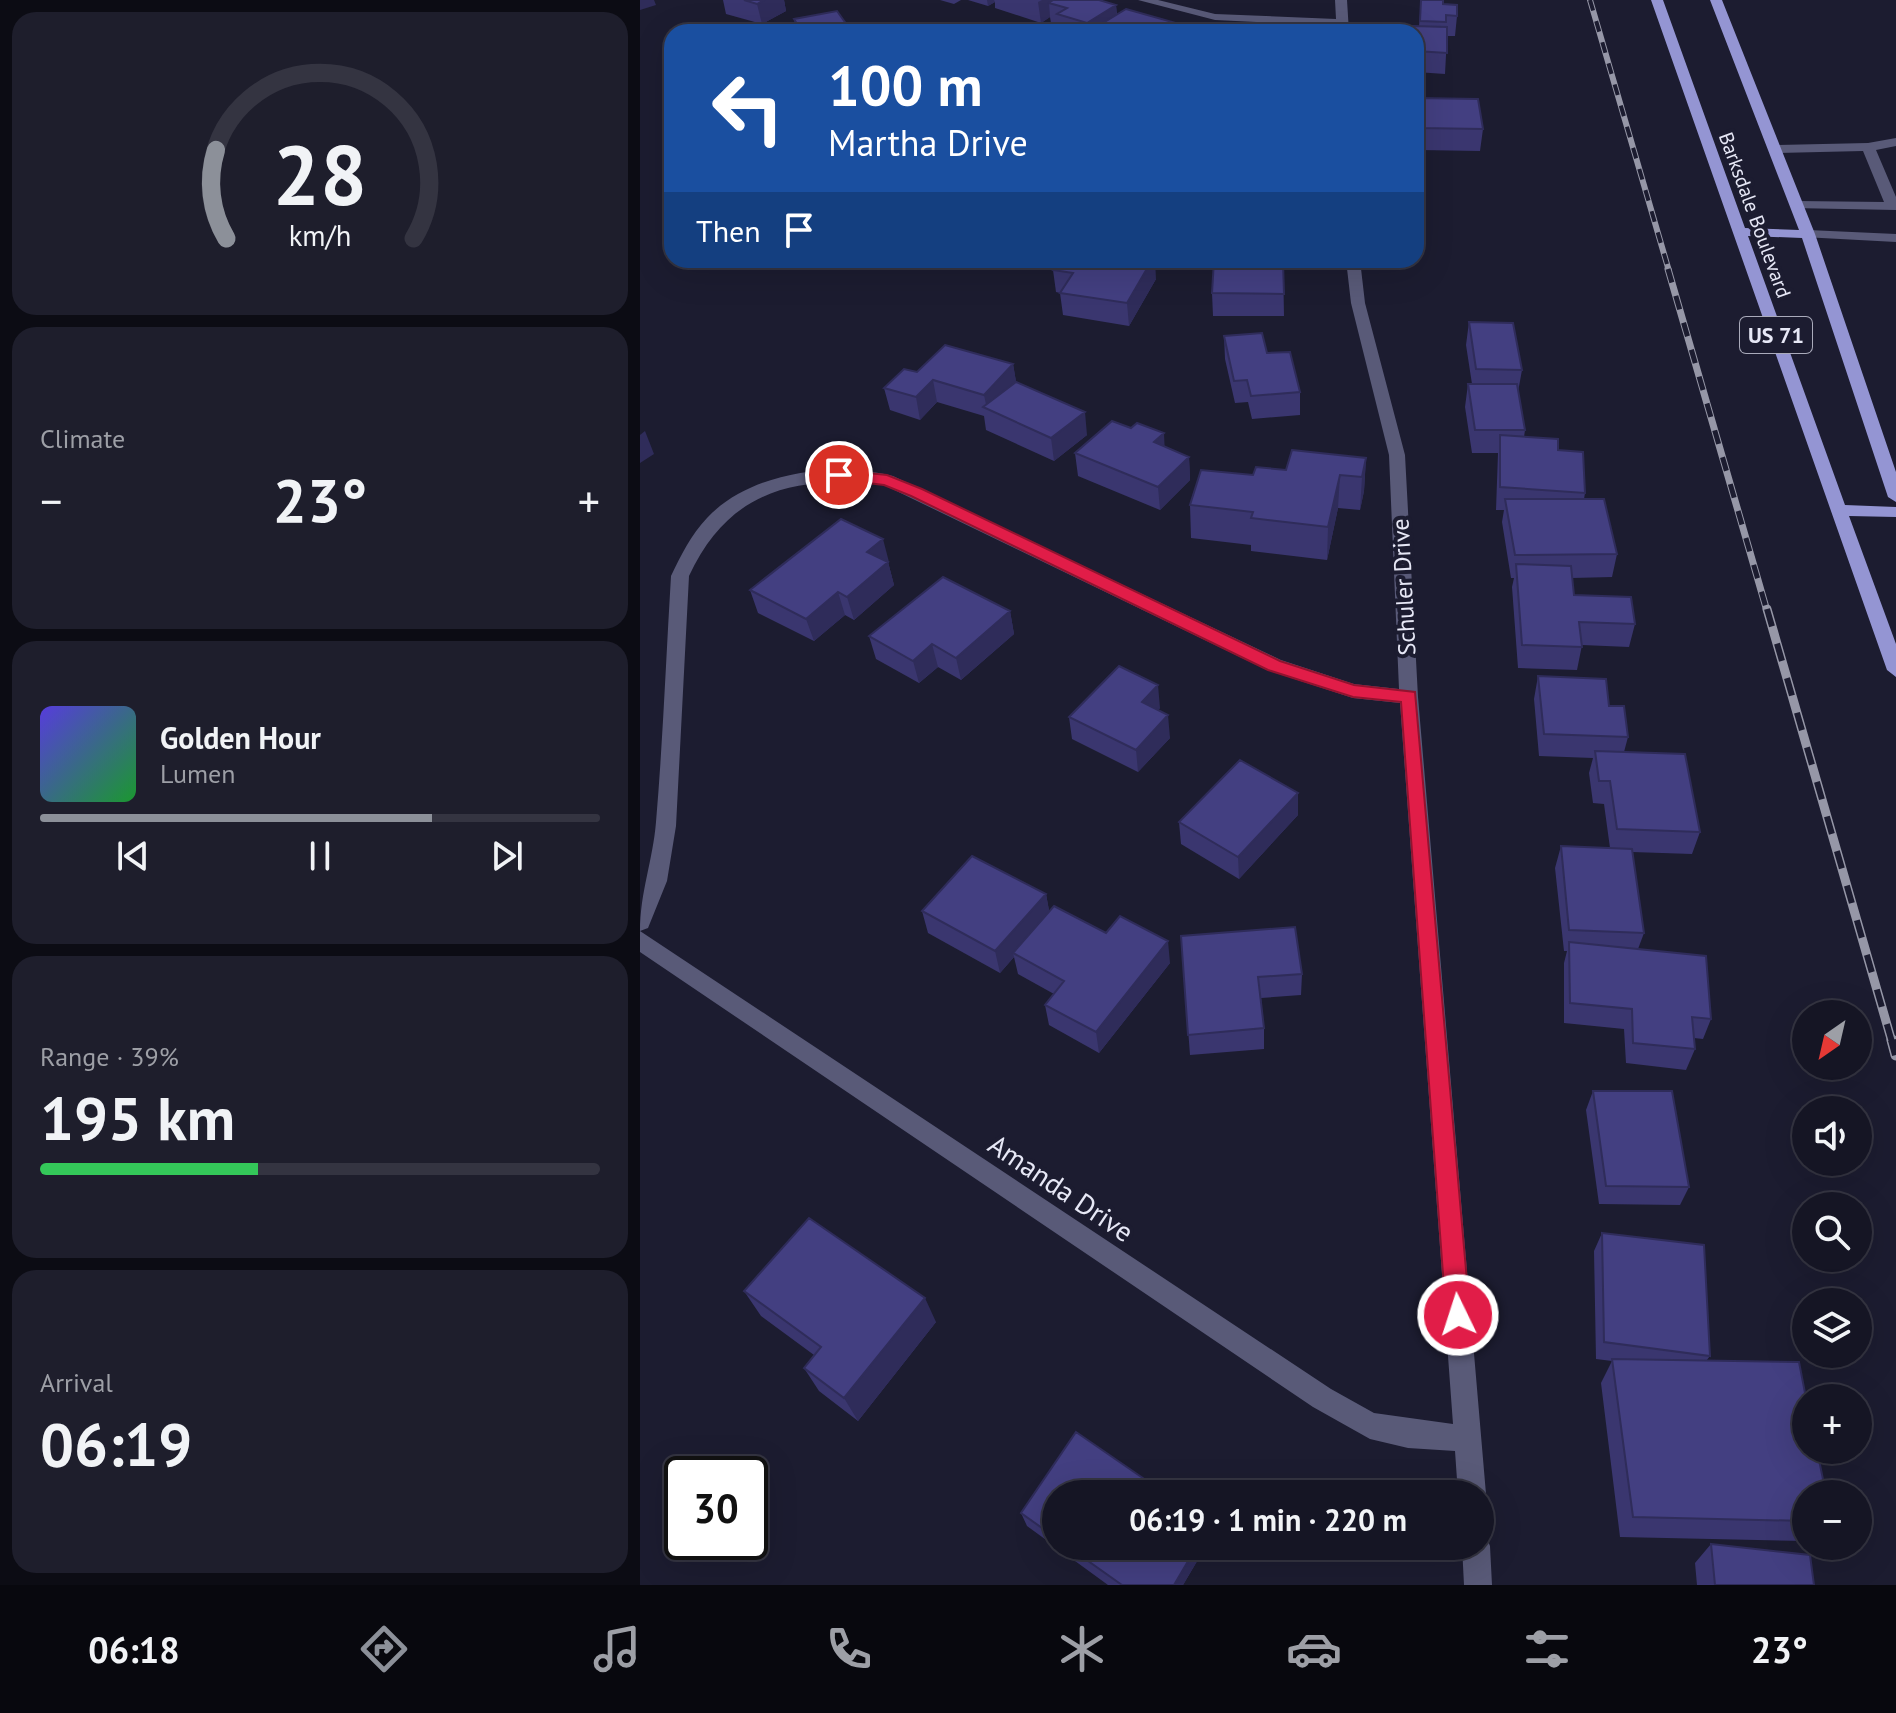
<!DOCTYPE html>
<meta charset="utf-8">
<style>
:root{--surface:#151524;--page:#1e1e2c;--text:#f1f3f6;--muted:#9d9fa6;--line:#343441;--accent:#8c9099}
body{margin:0;font-family:"PT Sans",sans-serif;background:var(--page);color:var(--text);height:100vh;display:flex;flex-direction:column;font-size:30px;white-space:nowrap}
*{box-sizing:border-box;margin:0}
p{font-size:26px;color:var(--muted)}
.icon{flex:none;width:44px;height:44px;fill:none;stroke:currentColor;stroke-width:2;stroke-linecap:round;stroke-linejoin:round}
.map{position:relative;flex:1;overflow:hidden}
.side{display:flex;flex-direction:column;gap:12px;padding:12px;background:#0c0c14;width:640px}
.side>*{flex:none}
.guide{position:absolute;left:24px;top:24px;width:760px;height:244px;border-radius:24px;box-shadow:0 8px 32px #0002,0 0 0 2px var(--line);background:#1a4fa0;color:#fff;overflow:hidden}
.needle{width:52px;rotate:214deg}
.fabs{position:absolute;left:1152px;top:1000px;display:grid;gap:16px}
.fabs a{display:grid;place-items:center;width:80px;height:80px;border-radius:50%;background:var(--surface);box-shadow:0 8px 32px #0002,0 0 0 2px var(--line);font-size:40px}
.speed{position:absolute;left:24px;top:1456px;display:flex;gap:16px;font-size:40px;font-weight:700;text-align:center}
.speed>*{display:grid;place-content:center;width:104px;height:104px;border-radius:50%;background:var(--surface);box-shadow:0 8px 32px #0002,0 0 0 2px var(--line);line-height:1}
.speed .limit{border:4px solid #111;border-radius:12px;background:#fff;color:#111}
.pin{position:absolute;display:grid;place-items:center;width:68px;height:68px;color:#fff;margin:-34px;border:4px solid #fff;border-radius:50%;box-shadow:0 2px 8px #0007}
.me{position:absolute;width:88px;margin:-44px;rotate:356deg;stroke-linejoin:round;filter:drop-shadow(0 0 6px #0008)}
.turn{display:flex;align-items:center;gap:28px;height:168px;padding:0 32px;font-size:36px}
.turn .icon{width:104px;height:104px;stroke-width:2.5}
.turn b{display:block;font-size:56px;line-height:68px}
.then{display:flex;align-items:center;height:76px;padding:0 32px;background:#0003;gap:16px;font-size:30px}
.big{font-size:60px;font-weight:800;line-height:1.1}
.side .widget{flex:1;display:flex;flex-direction:column;justify-content:center;gap:12px;min-width:0;padding:0 28px;border-radius:24px;background:var(--page)}
.side .dial{align-items:center;gap:0}
.dial svg{height:208px;overflow:visible;fill:none;stroke:var(--line);stroke-width:7;stroke-linecap:round;text-anchor:middle}
.dial text{fill:var(--text);stroke:none}
.song{display:flex;align-items:center;gap:24px}
.cover{width:96px;height:96px;border-radius:12px;background:linear-gradient(135deg,hsl(250 70% 55%),hsl(130 70% 35%))}
.played{height:8px;border-radius:4px;background:linear-gradient(90deg,var(--accent) 70%,var(--line) 70%)}
.keys{display:flex;justify-content:space-around;direction:ltr}
.heat{display:flex;justify-content:space-between;align-items:center;font-size:44px;direction:ltr}
.charge{height:12px;border-radius:6px;background:linear-gradient(90deg,#34c759 39%,var(--line) 0)}
.trip{position:absolute;left:402px;top:1480px;width:452px;height:80px;border-radius:40px;background:var(--surface);box-shadow:0 8px 32px #0002,0 0 0 2px var(--line);font-weight:800;line-height:80px;text-align:center}
.tab-bar{display:flex;height:128px;justify-content:space-around;align-items:center;background:#08080e;color:var(--muted)}
.tab-bar .icon{width:56px;height:56px}
.tab-bar .active{color:var(--accent)}
.tab-bar b{font-size:36px;color:var(--text)}
main{display:flex;flex:1;min-height:0}
.map>svg:first-child{display:block}
</style>
<main>
<section class="side">
<div class="widget dial"><svg viewBox="0 0 100 80">
<path d="M14 69A42 42 0 1 1 86 69"/>
<path d="M14 69A42 42 0 0 1 10 35" stroke="#8c9099"/>
<text x="50" y="56" font-size="32" font-weight="700">28</text>
<text x="50" y="72" font-size="11">km/h</text>
</svg></div>
<div class="widget"><p>Climate</p>
<div class="heat"><a>−</a><b class="big">23°</b><a>+</a></div>
</div>
<div class="widget">
<div class="song"><i class="cover"></i><div><b>Golden Hour</b><p>Lumen</p></div></div>
<div class="played"></div>
<div class="keys"><svg class="icon" aria-label="previous" viewBox="0 0 24 24"><path d="M18 5L8 12l10 7zM5 5v14"/></svg><svg class="icon" aria-label="pause" viewBox="0 0 24 24"><path d="M8 5v14M16 5v14"/></svg><svg class="icon" aria-label="next" viewBox="0 0 24 24"><path d="M6 5l10 7-10 7zM19 5v14"/></svg></div>
</div>
<div class="widget"><p>Range · 39%</p><b class="big">195 km</b><div class="charge"></div></div>
<div class="widget"><p>Arrival</p><b class="big">06:19</b></div>
</section>
<div class="map">
<svg width="1256" height="1585" viewBox="0 0 1256 1585">
<rect width="100%" height="100%" fill="#1c1c30"/>
<g fill="none" stroke-linecap="round" stroke-linejoin="round">
<!-- minor -->
<path fill="#595a78" fill-rule="evenodd" d="M498 0H518L575 14 696 19 695 0H707L709 32H697V26L575 20Z
M1256 138V146L1236 150 1256 197V210L1152 208V202L1157 201 1244 202 1223 151 1135 153 1129 149 1135 145 1228 143Z
M1168 230 1256 234V242L1163 237 1161 234Z
M706 260H720L725 303 765 455 778 697 846 1494 840 1505V1494H818L815 1451 768 1448 730 1439 673 1407 0 952V931L691 1389 734 1413 813 1424 760 703 713 698 627 670 244 485C155 475 89 490 49 576L36 826 27 881 8 928 0 931C0 892 13 860 16 822 23 740 26 658 31 576 41 555 51 535 67 518 110 472 194 461 253 476L641 660 714 684 759 689 749 455 711 303Z
M840 1534 846 1536 850 1546 852 1585H824L822 1546H840Z"/>
<!-- major -->
<path fill="#9495d3" fill-rule="evenodd" d="M1011 0H1023L1105 228 1159 230 1070 0H1082L1175 234 1256 472V502L1248 497 1162 238 1108 236 1205 505 1256 507V517L1209 516 1256 644V677L1247 670Z"/>
<!-- rail-far3 casing -->
<g stroke="#9697a7" stroke-width="6">
<path id="rail-far3" d="M950 0 1029 271"/>
</g>
<!-- rail-far2 casing -->
<g stroke="#9697a7" stroke-width="7">
<path id="rail-far2" d="M1028 269 1127 611"/>
</g>
<!-- rail-far1 casing -->
<g stroke="#9697a7" stroke-width="9">
<path id="rail-far1" d="M1127 609 1252 1042"/>
</g>
<!-- rail casing -->
<g stroke="#9697a7" stroke-width="11">
<path id="rail" d="M1252 1040 1256 1055"/>
</g>
<!-- rail-far3 -->
<use href="#rail-far3" stroke="#1c1c30" stroke-width="4" stroke-dasharray="11" stroke-linecap="butt"/>
<!-- rail-far2 -->
<use href="#rail-far2" stroke="#1c1c30" stroke-width="5" stroke-dasharray="14" stroke-linecap="butt"/>
<!-- rail-far1 -->
<use href="#rail-far1" stroke="#1c1c30" stroke-width="6" stroke-dasharray="18" stroke-linecap="butt"/>
<!-- rail -->
<use href="#rail" stroke="#1c1c30" stroke-width="8" stroke-dasharray="23" stroke-linecap="butt"/>
</g>
<!-- wall -->
<path fill="#3a366f" d="M83 0H144L146 11 122 24 86 14Z
M300 0H321L314 4Z
M328 0H459L476 5 477 15 536 23V32H419L418 26 411 23 410 17 401 23 355 8V2L348 6Z
M781 0 803 4 817 16 815 36H807L805 74 776 72V32L779 26Z
M154 19 212 32H157Z
M777 98 843 129 840 151 779 150 776 125Z
M643 262 644 316H573L572 293Z
M413 270 516 279 489 326 423 315 420 293 416 292Z
M829 322 882 370 878 392 885 430 884 437 918 450 945 493 944 499 977 554 972 577 932 578 934 595 995 624 989 647 942 645 937 670 878 668 872 587 874 578H871L862 522 864 510H856L858 453H832L825 407 828 384H832L826 345Z
M584 336 627 353 660 392V415L612 419 608 402 595 403 585 359Z
M373 364 376 382 447 435 414 461 346 430 344 416 297 402 280 420 250 410 244 388 277 372Z
M525 447 549 457 550 480 520 510 438 476 435 453Z
M726 458 724 491 720 510 698 508 687 560 611 551V545L551 538 550 505 613 475Z
M248 562 254 585 214 620 205 615 174 641 118 613 110 590 249 562Z
M370 611 374 634 321 680 298 667 279 683 236 659 229 636Z
M898 676 969 706 988 737 984 752 1060 832 1052 854 992 852 1004 933 998 949 1071 1019 1063 1039 1054 1038 1055 1049 1046 1070 986 1063 984 1029 924 1023V963L927 951H924L915 868 921 846 970 848 964 804 953 803 949 773 953 758 899 756 894 699Z
M520 708 518 710 530 738 498 772 432 739 429 717Z
M658 815 599 879 541 844 539 822Z
M406 894 409 911 466 933 530 963 459 1053 409 1025 405 1005 414 994 378 974 374 957 360 973 288 933 282 911Z
M541 936 662 974 661 995 621 998 624 1028V1049L550 1055Z
M953 1091 1049 1187 1040 1205 959 1204 946 1110Z
M962 1233 1070 1356 1066 1361 1166 1494V1541L980 1537 961 1383 972 1361 956 1359 954 1251Z
M104 1291 296 1322 218 1421 179 1391 164 1368 174 1355 121 1316Z
M416 1494V1546H566L543 1585H468L387 1526 381 1513Z
M1071 1544 1174 1585H1057L1055 1563Z"/>
<!-- shaded-wall -->
<path fill="#2f2c5a" d="M0 0H14L16 5 0 10Z
M124 0H144L146 11 122 24 117 4Z
M347 0H354L355 2 348 6Z
M402 0H419L409 3 410 17 401 23 398 2Z
M476 5 477 26 463 23 464 32H448L447 23Z
M536 23V32H522Z
M512 260H515L516 279 489 326 487 303Z
M373 364 377 387 347 409 344 395Z
M293 380 297 402 280 420 276 397Z
M445 412 447 435 414 461 411 438Z
M5 431 14 454 0 463V435Z
M524 433 525 456 514 442Z
M549 457 550 480 520 510 518 487Z
M726 458 724 491 720 510 722 477Z
M700 475 698 508 687 560 688 527Z
M243 539 249 562 233 575 227 552Z
M248 562 254 585 214 620 207 597Z
M198 592 205 615 174 641 166 619Z
M370 611 374 634 321 680 316 658Z
M292 644 298 667 279 683 273 661Z
M518 685 520 708 504 724 502 702Z
M528 715 530 738 498 772 496 750Z
M658 793V815L599 879 598 857Z
M406 894 410 915 373 953 374 957 360 973 355 951Z
M528 941 530 963 459 1053 456 1032Z
M285 1298 296 1322 218 1421 204 1398Z
M557 1546H566L543 1585H534Z"/>
<!-- building -->
<path fill="#433f81" stroke="#2f2c5a" stroke-width="2" d="M104 0H124L117 4Z
M413 0H459L476 5 447 23 417 14 427 8 409 3Z
M781 0H803V4L817 5V16L806 15V22L780 21Z
M486 9 536 23 522 32H483L487 30 463 23Z
M197 11 212 32H162L154 19Z
M773 26 807 27V53L776 51V32H772Z
M571 27 599 32H566Z
M777 98 838 99 843 129 780 128Z
M419 260H512L487 303 420 293 433 273 413 270Z
M574 260H613V262H643L644 294 572 293Z
M829 322 873 323 882 370 836 369Z
M622 333 627 353 650 352 660 392 611 396 607 380 594 381 584 336Z
M305 345 373 364 344 395 293 380 276 397 244 388 264 369 277 372Z
M376 382 445 412 411 438 343 407Z
M828 384H877L885 430H835Z
M472 421 491 428 497 423 524 433 514 442 549 457 518 487 435 453Z
M860 435 918 439V450L943 452 945 493 860 487Z
M652 450 726 458 722 477 700 475 688 527 611 518 613 512 550 505 561 470 613 475 616 467 646 470Z
M865 499H964L977 554 875 555Z
M201 519 243 539 227 552 248 562 207 597 198 592 166 619 110 590Z
M876 564 931 566 934 595 991 597 995 624 939 622 942 647 882 645Z
M303 577 370 611 316 658 292 644 273 661 229 636Z
M479 666 518 685 502 702 528 715 496 750 429 717Z
M898 676 966 679 969 706H984L988 737 904 734Z
M955 751 1045 754 1060 832 977 829 970 781H959Z
M600 760 658 793 598 857 539 822Z
M921 846 992 849 1004 933 929 930Z
M332 856 406 894 355 951 282 911Z
M414 906 466 933 480 916 528 941 456 1032 405 1005 424 981 373 953Z
M655 927 662 974 618 977 624 1028 548 1035 541 936Z
M929 942 1066 956 1071 1019 1052 1017 1055 1049 993 1043 992 1009 930 1003Z
M953 1091H1032L1049 1187 966 1186Z
M169 1218 285 1298 204 1398 164 1368 181 1347 104 1291Z
M962 1233 1064 1245 1070 1356 964 1342Z
M972 1359 1159 1362 1166 1398V1450H1177L1186 1494H1166V1521L993 1517Z
M436 1432 526 1494H416V1538L381 1513Z
M1071 1544 1170 1555 1174 1585H1075Z
M427 1546H557L534 1585H482Z"/>
<!-- route -->
<path fill="#e11d48" stroke="#92132f" stroke-width="2" d="M199 470 247 475 282 489 640 661 714 685 775 692 830 1315 826 1324 818 1327 810 1324 806 1315 761 702 713 697 628 670 271 496 244 485 194 479V472Z"/>
<g text-anchor="middle" stroke-width="8" stroke-linejoin="round" paint-order="stroke">
<!-- far-street labels -->
<g font-size="20" fill="#e7e8f6" stroke="#1c1c30">
<text transform="translate(1115 215) rotate(70)" y="7">Barksdale Boulevard</text>
</g>
<!-- shield labels -->
<rect fill="#1c1c30" stroke="#aaabbb" stroke-width="2" x="1100" y="317" width="72" height="36" rx="6"/>
<g font-size="22" font-weight="bold" fill="#e7e8f6">
<text x="1136" y="343">US 71</text>
</g>
<!-- street labels -->
<g font-size="24" fill="#e7e8f6" stroke="#1c1c30">
<text transform="translate(764 587) rotate(-93)" y="8">Schuler Drive</text>
</g>
<!-- near-street labels -->
<g font-size="28" fill="#e7e8f6" stroke="#1c1c30">
<text transform="translate(421 1188) rotate(34)" y="10">Amanda Drive</text>
</g>
</g>
</svg>
<div class="fabs">
<a><svg class="needle" viewBox="-14 -14 28 28"><path d="M0-13l5 13h-10z" fill="#e53935"/><path d="M0 13l5-13h-10z" fill="#9d9fa6"/></svg></a>
<a><svg class="icon" aria-label="sound" viewBox="0 0 24 24"><path d="M4 9h4l5-4v14l-5-4H4zM17 9q2 3 0 6"/></svg></a>
<a><svg class="icon" aria-label="search" viewBox="0 0 24 24"><circle cx="10" cy="10" r="6"/><path d="M15 15l6 6"/></svg></a>
<a><svg class="icon" aria-label="layers" viewBox="0 0 24 24"><path d="M12 4l9 5-9 5-9-5zM3 14l9 5 9-5"/></svg></a>
<a>+</a>
<a>−</a>
</div>
<div class="speed"><div class="limit">30</div></div>
<div class="pin" style="left:199px;top:475px;background:#d93025"><svg class="icon" aria-label="arrive" viewBox="0 0 24 24"><path d="M6 21V4h12l-3 4 3 4H6"/></svg></div>
<svg class="me" style="left:818px;top:1315px" viewBox="-20 -20 40 40"><circle r="17" fill="#e11d48" stroke="#fff" stroke-width="3"/><path d="M0-11L8 9 0 5-8 9z" fill="#fff"/></svg>
<div class="trip">06:19 · 1 min · 220 m</div>
<div class="guide">
<div class="turn"><svg class="icon" aria-label="left" viewBox="0 0 24 24"><path d="M17 20v-9H6M10 6l-5 5 5 5"/></svg><div><b>100 m</b>Martha Drive</div></div>
<div class="then">Then<svg class="icon" aria-label="arrive" viewBox="0 0 24 24"><path d="M6 21V4h12l-3 4 3 4H6"/></svg></div>
</div>
</div>
</main>
<nav class="tab-bar">
<b>06:18</b>
<svg class="icon active" aria-label="directions" viewBox="0 0 24 24"><path d="M12 3l9 9-9 9-9-9zM9 14v-3h6M13 9l2 2-2 2"/></svg>
<svg class="icon" aria-label="music" viewBox="0 0 24 24"><path d="M9 18V5l10-2v13"/><circle cx="6" cy="18" r="3"/><circle cx="16" cy="16" r="3"/></svg>
<svg class="icon" aria-label="phone" viewBox="0 0 24 24"><path d="M5 4h4l2 5-3 2q2 4 5 5l2-3 5 2v4C11 20 4 13 5 4z"/></svg>
<svg class="icon" aria-label="climate" viewBox="0 0 24 24"><path d="M12 3v18M4 7l16 10M4 17L20 7"/></svg>
<svg class="icon" aria-label="car" viewBox="0 0 24 24"><path d="M5 17H2v-5l4-1 3-4h7l3 4 3 1v5h-3M9 17h6M6 11h13"/><circle cx="7" cy="17" r="2"/><circle cx="17" cy="17" r="2"/></svg>
<svg class="icon" aria-label="filters" viewBox="0 0 24 24"><path d="M4 7h16M4 17h16"/><circle cx="9" cy="7" r="2"/><circle cx="15" cy="17" r="2"/></svg>
<b>23°</b>
</nav>
